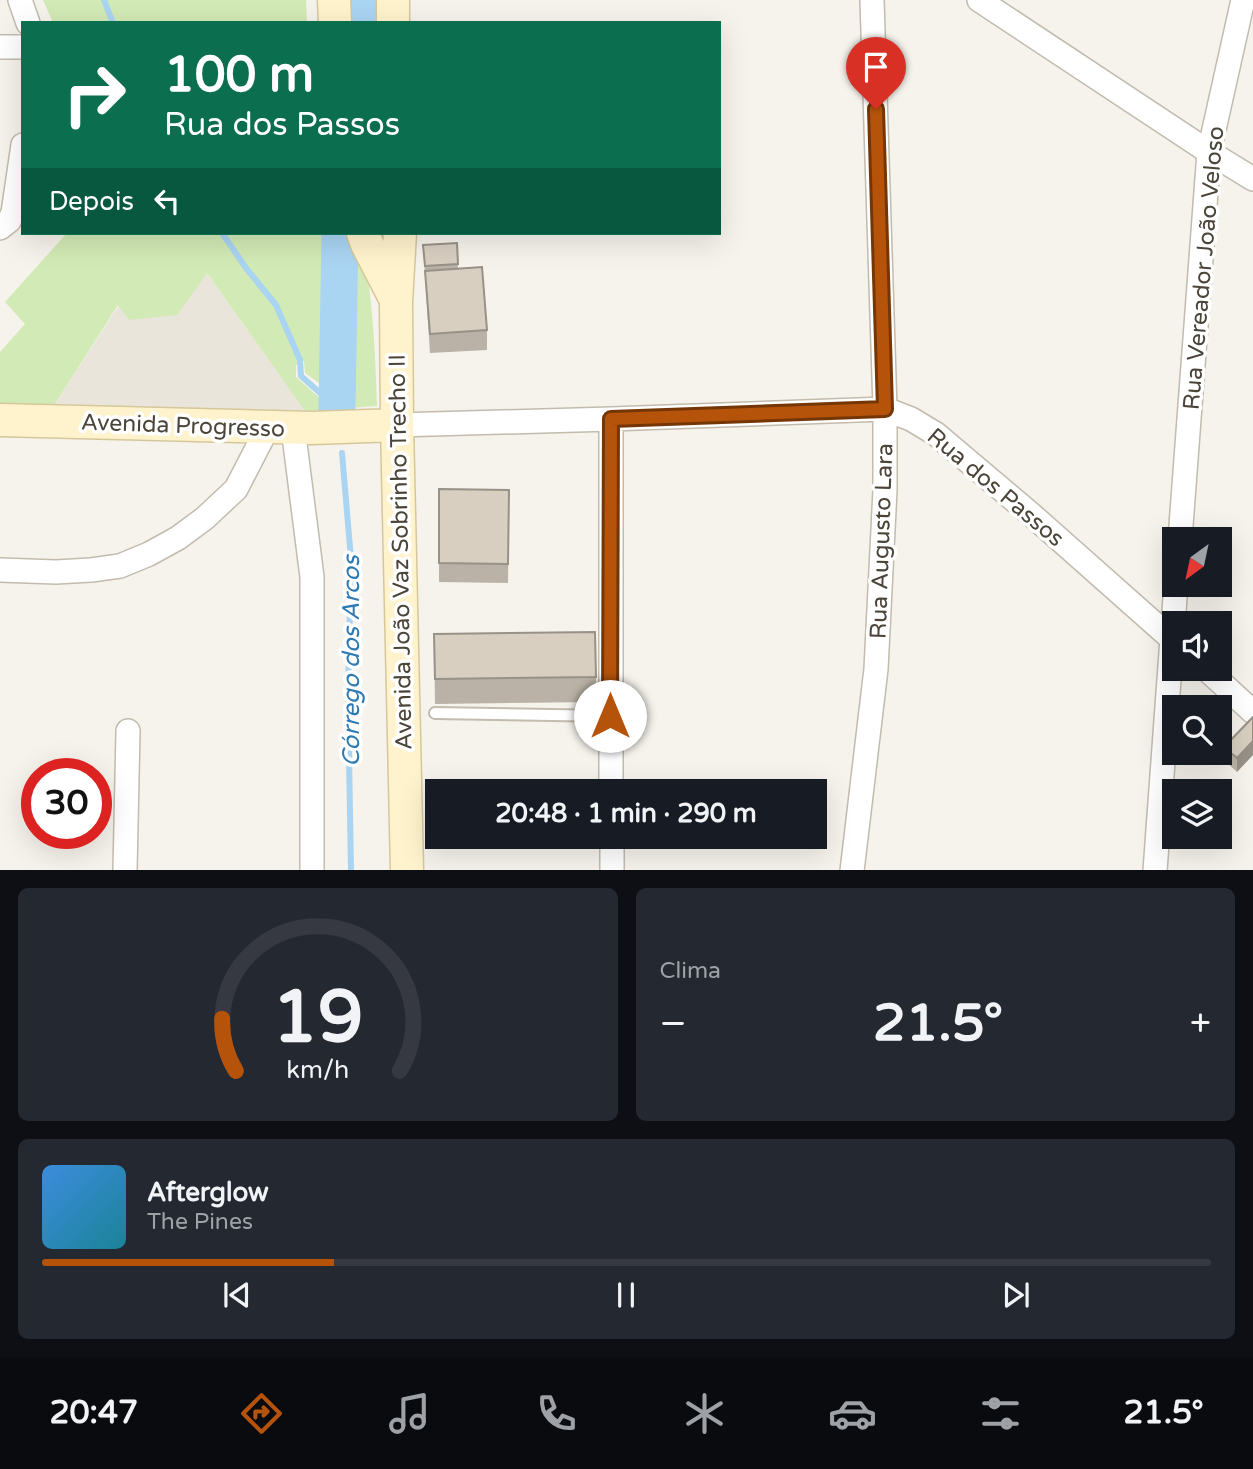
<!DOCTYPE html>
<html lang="pt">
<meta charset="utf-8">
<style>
:root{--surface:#171b24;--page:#242831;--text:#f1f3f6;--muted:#9ea1a6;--line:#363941;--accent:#b45309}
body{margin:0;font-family:"Varela Round",sans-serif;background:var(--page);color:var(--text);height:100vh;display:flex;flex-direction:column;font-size:26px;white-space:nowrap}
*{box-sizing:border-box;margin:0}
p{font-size:23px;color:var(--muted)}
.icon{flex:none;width:38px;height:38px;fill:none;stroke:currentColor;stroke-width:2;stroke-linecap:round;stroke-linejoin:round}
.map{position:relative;height:870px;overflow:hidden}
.sheet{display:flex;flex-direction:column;gap:18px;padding:18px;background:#0d0f14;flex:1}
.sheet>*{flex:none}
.banner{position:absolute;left:21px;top:21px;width:700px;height:214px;border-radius:0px;box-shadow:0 7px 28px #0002;background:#0b6e4f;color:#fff;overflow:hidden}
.needle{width:46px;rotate:213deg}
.buttons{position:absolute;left:1162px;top:527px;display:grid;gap:14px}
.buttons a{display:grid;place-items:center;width:70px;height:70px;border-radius:0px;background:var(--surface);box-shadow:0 7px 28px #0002;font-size:35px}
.speed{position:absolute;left:21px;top:758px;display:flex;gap:14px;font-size:35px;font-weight:700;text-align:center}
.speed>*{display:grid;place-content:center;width:91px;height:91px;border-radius:50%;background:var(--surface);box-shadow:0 7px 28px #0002;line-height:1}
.speed .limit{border:10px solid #d22;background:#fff;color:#111}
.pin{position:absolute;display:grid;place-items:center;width:60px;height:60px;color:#fff;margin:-72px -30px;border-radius:50% 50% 50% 0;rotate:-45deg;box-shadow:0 0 7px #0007}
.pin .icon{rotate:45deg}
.me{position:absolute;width:77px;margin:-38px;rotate:0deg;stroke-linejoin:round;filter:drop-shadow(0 0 5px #0008)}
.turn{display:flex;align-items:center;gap:24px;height:147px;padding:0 28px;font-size:32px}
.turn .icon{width:91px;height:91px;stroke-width:2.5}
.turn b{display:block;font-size:49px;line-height:60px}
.then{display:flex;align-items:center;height:66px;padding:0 28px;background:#0003;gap:14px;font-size:26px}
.big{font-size:52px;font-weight:700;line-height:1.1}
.sheet .tile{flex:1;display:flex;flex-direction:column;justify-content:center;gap:10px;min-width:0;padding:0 24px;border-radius:10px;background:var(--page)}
.sheet .dial{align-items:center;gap:0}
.dial svg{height:182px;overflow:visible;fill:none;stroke:var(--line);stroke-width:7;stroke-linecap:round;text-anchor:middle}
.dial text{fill:var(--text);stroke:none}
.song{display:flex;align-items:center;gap:21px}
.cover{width:84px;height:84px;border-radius:10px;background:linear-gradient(135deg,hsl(210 70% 55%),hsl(190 70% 35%))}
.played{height:7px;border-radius:4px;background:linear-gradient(90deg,var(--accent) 25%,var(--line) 25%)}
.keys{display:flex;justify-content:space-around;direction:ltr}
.heat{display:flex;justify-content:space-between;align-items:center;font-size:38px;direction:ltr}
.sheet .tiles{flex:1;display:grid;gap:18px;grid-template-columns:1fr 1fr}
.tile:last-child{grid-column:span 2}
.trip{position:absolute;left:425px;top:779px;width:402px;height:70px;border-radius:0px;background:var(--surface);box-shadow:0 7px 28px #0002;font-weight:700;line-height:70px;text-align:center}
.tabs{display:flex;height:112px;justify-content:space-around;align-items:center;background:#090b0e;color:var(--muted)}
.tabs .icon{width:49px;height:49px}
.tabs .active{color:var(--accent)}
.tabs b{font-size:32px;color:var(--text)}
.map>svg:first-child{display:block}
</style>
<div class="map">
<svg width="1253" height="871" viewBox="0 0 1253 871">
<rect width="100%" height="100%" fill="#f6f3ec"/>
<!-- residential -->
<path fill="#eae5da" d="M207 273 310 418 51 410 119 305Z"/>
<!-- green -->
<path fill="#d2eab5" d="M43 0H306L307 23H53Z
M67 233H333L330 241 326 304 329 390 305 373 304 361 296 365V377L322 400 325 417 310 418 207 273 177 315 129 320 118 305 51 410 0 408V352L25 324 5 302Z
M347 233H359C373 289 375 348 377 406L350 408 346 236Z"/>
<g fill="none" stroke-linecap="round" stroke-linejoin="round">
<!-- stream -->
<path stroke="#a9d4f2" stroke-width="6" d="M104 0 113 23
M222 233 246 268 276 305 300 360 301 376 337 408
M342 453 351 559 348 696 351 871"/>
<!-- river -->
<path stroke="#a9d4f2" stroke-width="37" d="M361 0V23
M337 408 340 233"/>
<!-- lane casing -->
<g stroke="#c2bbae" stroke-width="14">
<path id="lane" d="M435 713 610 716"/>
</g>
<!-- street casing -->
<g stroke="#c2bbae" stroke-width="26">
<path id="street" d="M20 0 28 23
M979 0 1209 152 1253 179
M0 47H23
M0 228 9 221 13 213 23 145
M611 419V791
M397 425 611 419 885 409 911 419 936 434 1033 516 1174 641
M293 428 312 577V871
M1180 539 1209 152 1243 0
M0 570 56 572 91 570 120 566 149 554 178 538 205 518 236 489 268 427
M1205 668 1253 712
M612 836V871
M125 871 128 731
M852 871 876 669 885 490V409L872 0
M1155 871 1176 584"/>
</g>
<!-- secondary casing -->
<g stroke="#d6c79b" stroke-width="35">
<path id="secondary" d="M334 0 335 23
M393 0V23
M363 233 367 244 396 300
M400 233 396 302 397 425 407 871
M0 420 312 428 397 425"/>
</g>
<!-- lane -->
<use href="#lane" stroke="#fff" stroke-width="10"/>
<!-- street -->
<use href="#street" stroke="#fff" stroke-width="23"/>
<!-- secondary -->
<use href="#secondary" stroke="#fff3cd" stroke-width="32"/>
</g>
<!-- wall -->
<path fill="#bab2a6" d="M457 243 458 269 487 330V350L430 353 423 245Z
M439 489 509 490 508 583 439 582Z
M434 634 596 677V702L435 704Z
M1253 717 1237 772 1224 760V747Z"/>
<!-- shaded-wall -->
<path fill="#979187" d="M1253 741V755L1237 772V758Z"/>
<!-- building -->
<path fill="#d8cfc1" stroke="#979187" stroke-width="2" d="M457 243 458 264 425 266 423 245Z
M482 267 487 330 430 334 425 271Z
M439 489 509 490 508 564 439 563Z
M595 632 596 677 435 679 434 634Z
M1253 717V741L1237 758 1224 747Z"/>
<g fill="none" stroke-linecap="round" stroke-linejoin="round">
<!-- route casing -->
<g stroke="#753606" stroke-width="18">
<path id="route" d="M610 716 611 419 885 409 876 109"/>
</g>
<!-- route -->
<use href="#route" stroke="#b45309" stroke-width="12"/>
</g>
<g text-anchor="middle" stroke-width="7" stroke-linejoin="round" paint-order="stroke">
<!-- street labels -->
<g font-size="23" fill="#4b4439" stroke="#fff">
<text transform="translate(1203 268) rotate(-85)" y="8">Rua Vereador João Veloso</text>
<text transform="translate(183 425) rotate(2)" y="8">Avenida Progresso</text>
<text transform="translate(996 487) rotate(40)" y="8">Rua dos Passos</text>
<text transform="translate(881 541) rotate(-88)" y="8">Rua Augusto Lara</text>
<text transform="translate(400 552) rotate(-91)" y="8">Avenida João Vaz Sobrinho Trecho II</text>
</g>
<!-- water labels -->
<g font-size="24" font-style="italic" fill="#2e7ab2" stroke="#fff">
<text transform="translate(351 661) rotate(-90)" y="8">Córrego dos Arcos</text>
</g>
</g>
</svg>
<div class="buttons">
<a><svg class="needle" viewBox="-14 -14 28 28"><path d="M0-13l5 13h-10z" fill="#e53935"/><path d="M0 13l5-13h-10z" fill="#9ea1a6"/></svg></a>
<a><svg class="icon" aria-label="sound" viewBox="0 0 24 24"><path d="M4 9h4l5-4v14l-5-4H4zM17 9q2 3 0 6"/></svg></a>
<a><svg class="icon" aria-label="search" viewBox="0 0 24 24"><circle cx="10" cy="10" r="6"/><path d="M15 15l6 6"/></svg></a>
<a><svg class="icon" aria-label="layers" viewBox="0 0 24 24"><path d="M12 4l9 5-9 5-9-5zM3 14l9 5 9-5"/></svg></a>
</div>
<div class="speed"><div class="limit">30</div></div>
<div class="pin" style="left:876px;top:109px;background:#d93025"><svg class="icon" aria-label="arrive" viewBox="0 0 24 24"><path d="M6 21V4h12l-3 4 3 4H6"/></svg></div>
<svg class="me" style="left:610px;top:716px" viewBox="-20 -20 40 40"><circle r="19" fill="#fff"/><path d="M0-13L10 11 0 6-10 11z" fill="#b45309"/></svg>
<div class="trip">20:48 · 1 min · 290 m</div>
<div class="banner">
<div class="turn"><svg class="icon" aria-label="right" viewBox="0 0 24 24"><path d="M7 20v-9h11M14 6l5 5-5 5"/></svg><div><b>100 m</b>Rua dos Passos</div></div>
<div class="then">Depois<svg class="icon" aria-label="left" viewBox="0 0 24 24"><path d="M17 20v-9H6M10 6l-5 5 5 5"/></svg></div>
</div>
</div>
<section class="sheet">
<div class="tiles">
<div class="tile dial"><svg viewBox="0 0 100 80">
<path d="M14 69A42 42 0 1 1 86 69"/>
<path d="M14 69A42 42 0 0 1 8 46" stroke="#b45309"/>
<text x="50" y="56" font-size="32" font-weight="700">19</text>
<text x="50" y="72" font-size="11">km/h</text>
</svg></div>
<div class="tile"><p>Clima</p>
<div class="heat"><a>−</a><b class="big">21.5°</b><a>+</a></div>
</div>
<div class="tile">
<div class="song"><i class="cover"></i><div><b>Afterglow</b><p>The Pines</p></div></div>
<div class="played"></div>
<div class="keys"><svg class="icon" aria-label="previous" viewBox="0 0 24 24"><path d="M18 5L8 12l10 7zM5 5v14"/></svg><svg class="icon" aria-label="pause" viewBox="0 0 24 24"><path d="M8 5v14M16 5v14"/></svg><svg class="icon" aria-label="next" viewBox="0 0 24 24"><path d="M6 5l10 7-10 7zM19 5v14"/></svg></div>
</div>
</div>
</section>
<nav class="tabs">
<b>20:47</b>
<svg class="icon active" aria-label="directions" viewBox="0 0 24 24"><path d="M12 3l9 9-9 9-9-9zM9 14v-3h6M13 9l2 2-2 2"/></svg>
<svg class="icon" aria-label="music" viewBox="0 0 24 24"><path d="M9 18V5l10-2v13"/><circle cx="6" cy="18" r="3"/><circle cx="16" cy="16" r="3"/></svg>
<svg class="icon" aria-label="phone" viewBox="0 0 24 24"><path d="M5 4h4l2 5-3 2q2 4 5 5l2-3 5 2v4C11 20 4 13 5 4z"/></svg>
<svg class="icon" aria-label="climate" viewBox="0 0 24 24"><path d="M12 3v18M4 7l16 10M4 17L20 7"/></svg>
<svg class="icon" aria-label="car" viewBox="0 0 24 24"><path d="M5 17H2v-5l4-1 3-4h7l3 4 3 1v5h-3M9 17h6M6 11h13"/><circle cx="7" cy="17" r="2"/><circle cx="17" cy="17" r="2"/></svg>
<svg class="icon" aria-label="filters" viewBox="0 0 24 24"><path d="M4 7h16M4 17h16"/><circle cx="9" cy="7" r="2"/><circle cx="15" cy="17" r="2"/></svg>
<b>21.5°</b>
</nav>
